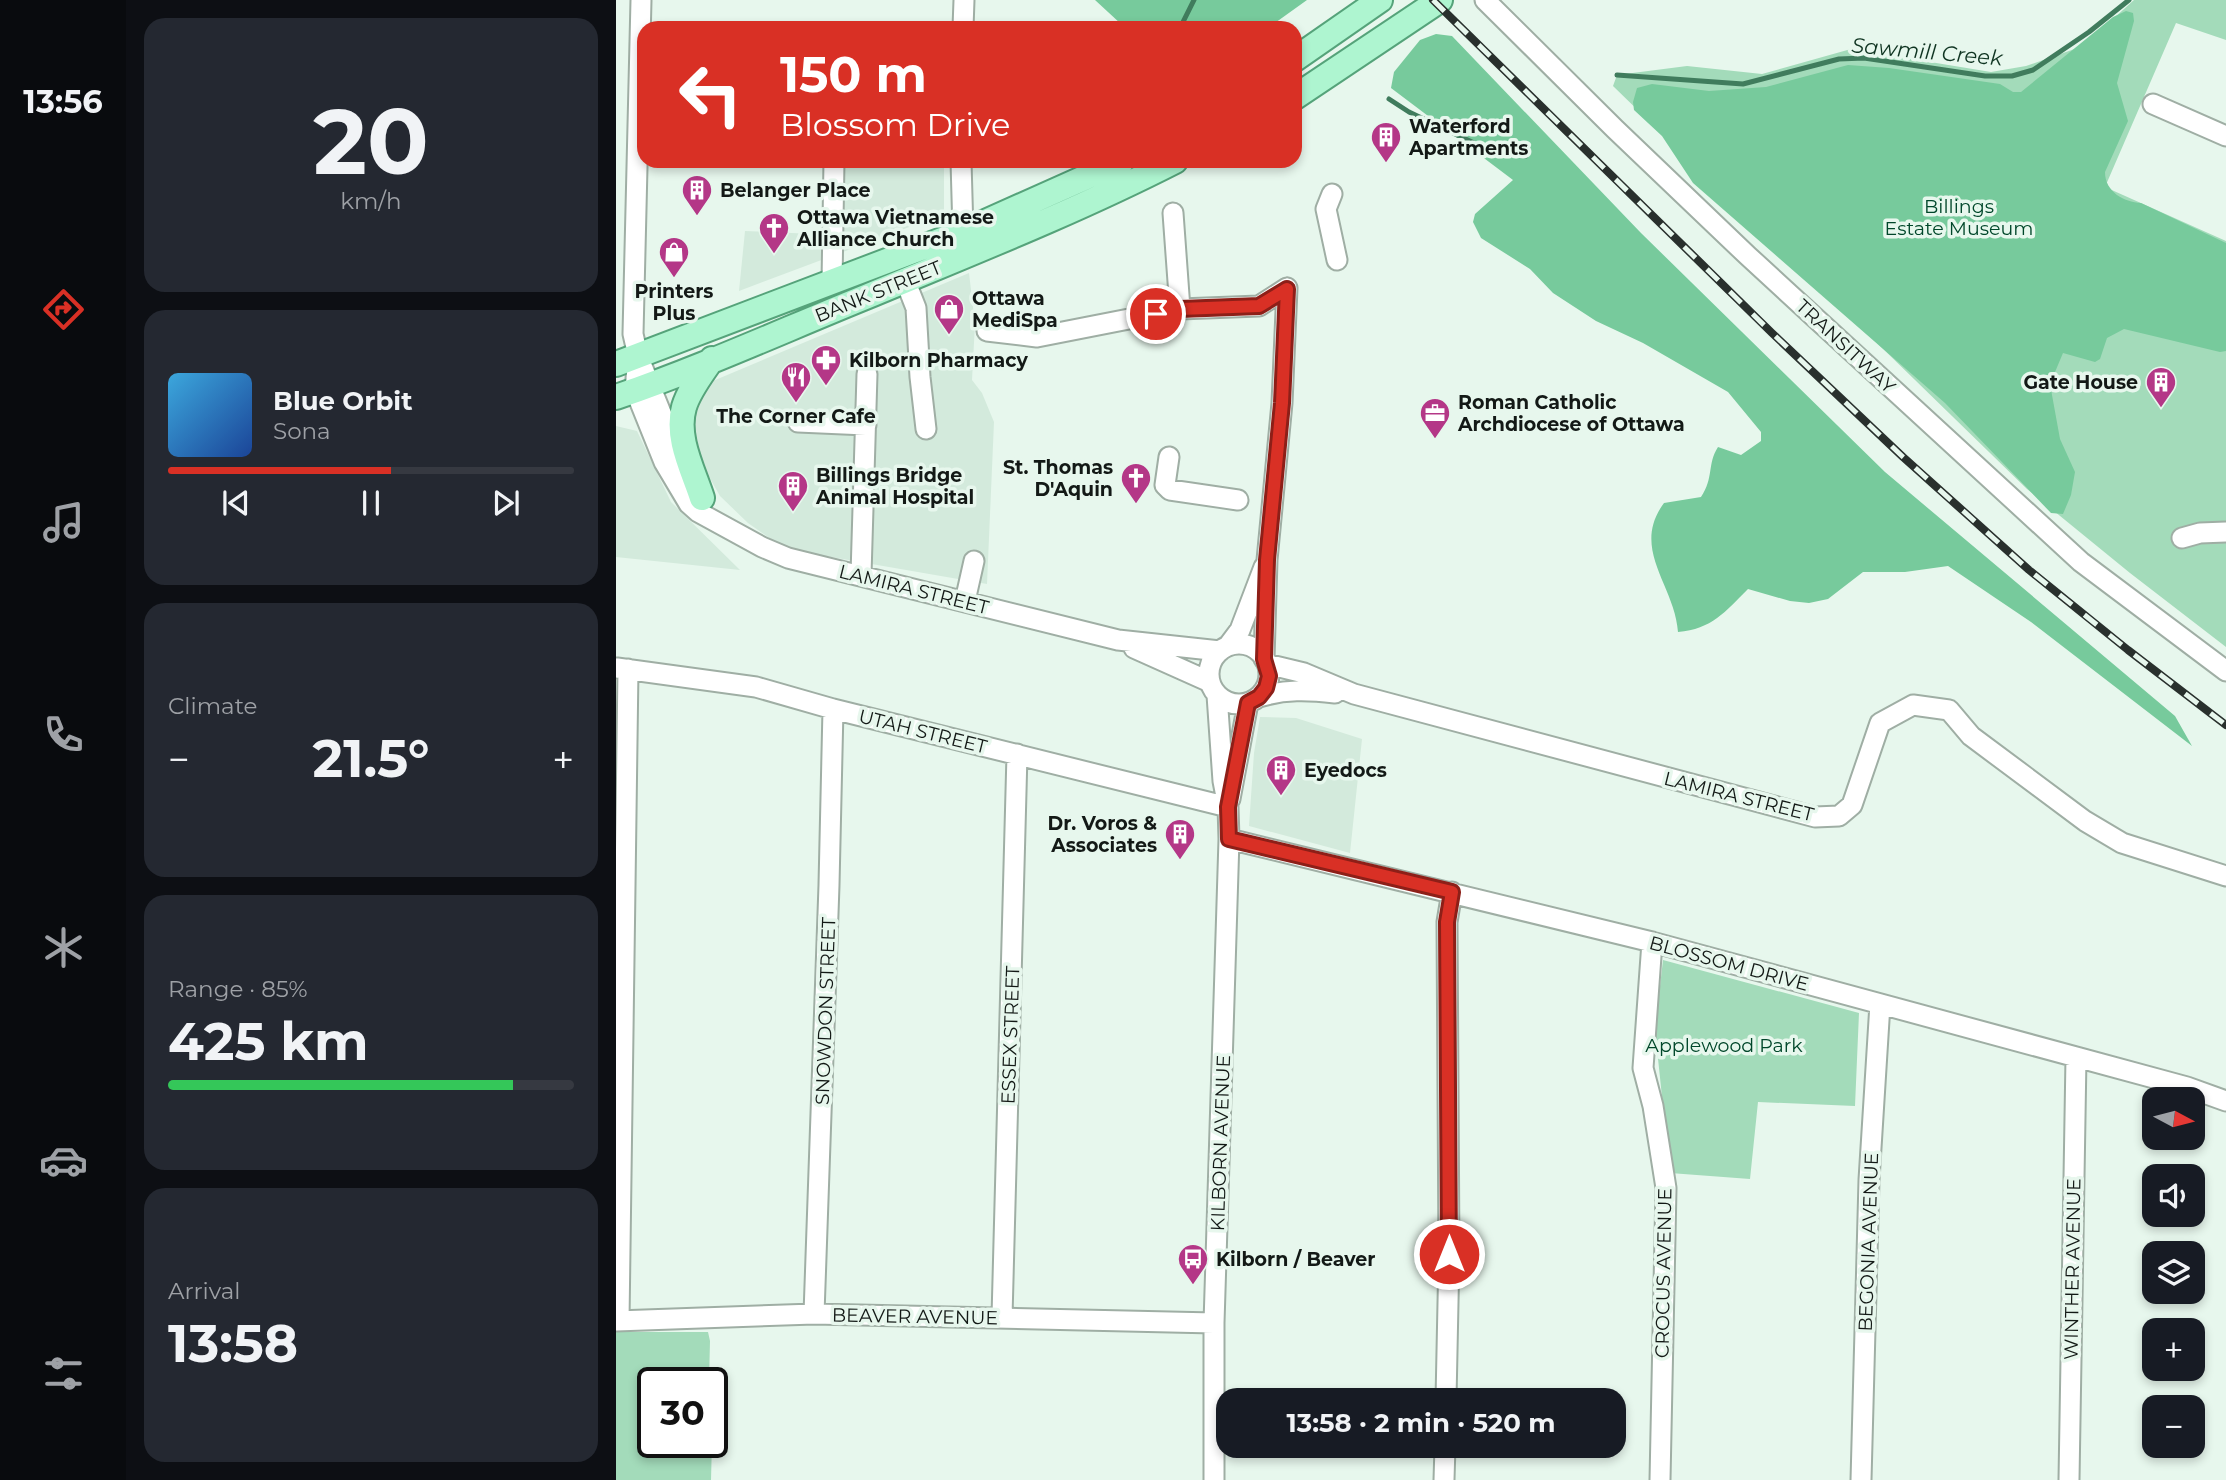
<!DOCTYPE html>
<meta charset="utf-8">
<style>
:root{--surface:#171b24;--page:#242831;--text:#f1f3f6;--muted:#9ea1a6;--line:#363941;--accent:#d93025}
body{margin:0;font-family:Montserrat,sans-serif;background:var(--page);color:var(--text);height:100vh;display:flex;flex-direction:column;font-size:26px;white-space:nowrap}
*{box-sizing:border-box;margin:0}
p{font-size:23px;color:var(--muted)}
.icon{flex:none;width:38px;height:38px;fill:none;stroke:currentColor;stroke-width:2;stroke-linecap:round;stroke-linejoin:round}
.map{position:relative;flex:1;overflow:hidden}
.sheet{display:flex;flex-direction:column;gap:18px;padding:18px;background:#0d0f14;width:490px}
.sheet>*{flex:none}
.hud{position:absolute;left:21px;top:21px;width:665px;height:147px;border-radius:21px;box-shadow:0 4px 10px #0003;background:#d93025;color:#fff;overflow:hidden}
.needle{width:46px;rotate:97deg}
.buttons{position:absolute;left:1526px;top:1087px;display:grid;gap:14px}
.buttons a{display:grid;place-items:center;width:63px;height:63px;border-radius:14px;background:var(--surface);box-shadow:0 4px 10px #0003;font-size:35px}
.speed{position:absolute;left:21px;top:1367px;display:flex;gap:14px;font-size:35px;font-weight:700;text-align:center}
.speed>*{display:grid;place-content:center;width:91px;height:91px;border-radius:50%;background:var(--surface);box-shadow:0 4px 10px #0003;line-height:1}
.speed .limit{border:4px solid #111;border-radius:10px;background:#fff;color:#111}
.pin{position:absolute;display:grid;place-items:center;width:60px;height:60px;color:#fff;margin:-30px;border:4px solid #fff;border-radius:50%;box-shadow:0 2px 7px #0007}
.me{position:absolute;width:77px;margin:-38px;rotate:0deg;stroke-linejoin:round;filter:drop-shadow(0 0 5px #0008)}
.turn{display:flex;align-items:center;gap:24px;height:147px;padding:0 28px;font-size:32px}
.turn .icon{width:91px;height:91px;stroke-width:2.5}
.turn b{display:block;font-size:49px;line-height:60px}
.big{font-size:52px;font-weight:700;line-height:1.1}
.sheet .widget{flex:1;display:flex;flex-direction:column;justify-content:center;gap:10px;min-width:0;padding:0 24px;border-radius:21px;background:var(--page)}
.sheet .dial{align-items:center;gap:0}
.dial b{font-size:91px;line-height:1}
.song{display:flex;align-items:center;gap:21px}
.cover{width:84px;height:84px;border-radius:10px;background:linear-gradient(135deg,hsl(200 70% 55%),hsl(220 70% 35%))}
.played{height:7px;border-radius:4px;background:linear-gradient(90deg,var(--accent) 55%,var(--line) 55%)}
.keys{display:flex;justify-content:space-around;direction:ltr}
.heat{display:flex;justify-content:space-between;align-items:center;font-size:38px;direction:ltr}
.charge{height:10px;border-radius:5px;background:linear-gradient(90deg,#34c759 85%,var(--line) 0)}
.trip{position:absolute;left:600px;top:1388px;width:410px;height:70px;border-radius:21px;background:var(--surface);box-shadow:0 4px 10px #0003;font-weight:700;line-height:70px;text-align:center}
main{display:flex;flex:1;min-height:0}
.dock{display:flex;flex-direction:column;width:126px;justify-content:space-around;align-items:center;background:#090b0e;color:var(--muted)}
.dock .icon{width:49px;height:49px}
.dock .current{color:var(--accent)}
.dock b{font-size:32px;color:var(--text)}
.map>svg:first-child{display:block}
</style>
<main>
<nav class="dock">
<b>13:56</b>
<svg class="icon current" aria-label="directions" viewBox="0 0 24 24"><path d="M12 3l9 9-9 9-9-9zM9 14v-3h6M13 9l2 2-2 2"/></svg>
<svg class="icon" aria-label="music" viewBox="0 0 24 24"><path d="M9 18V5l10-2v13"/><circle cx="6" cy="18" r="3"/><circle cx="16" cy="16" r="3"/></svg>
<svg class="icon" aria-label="phone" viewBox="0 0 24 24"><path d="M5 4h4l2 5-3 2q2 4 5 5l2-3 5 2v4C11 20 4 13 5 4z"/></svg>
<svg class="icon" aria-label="climate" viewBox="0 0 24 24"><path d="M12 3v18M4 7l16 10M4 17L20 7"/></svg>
<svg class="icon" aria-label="car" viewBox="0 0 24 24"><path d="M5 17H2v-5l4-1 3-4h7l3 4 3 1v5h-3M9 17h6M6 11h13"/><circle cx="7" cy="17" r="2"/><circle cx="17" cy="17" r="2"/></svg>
<svg class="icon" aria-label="filters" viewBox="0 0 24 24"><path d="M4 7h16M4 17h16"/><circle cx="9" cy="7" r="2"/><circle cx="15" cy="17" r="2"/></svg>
</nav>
<section class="sheet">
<div class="widget dial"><b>20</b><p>km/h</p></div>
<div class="widget">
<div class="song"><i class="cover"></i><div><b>Blue Orbit</b><p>Sona</p></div></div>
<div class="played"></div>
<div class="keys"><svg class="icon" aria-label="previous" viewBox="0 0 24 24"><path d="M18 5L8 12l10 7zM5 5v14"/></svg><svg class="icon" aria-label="pause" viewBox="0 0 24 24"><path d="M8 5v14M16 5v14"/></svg><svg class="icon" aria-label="next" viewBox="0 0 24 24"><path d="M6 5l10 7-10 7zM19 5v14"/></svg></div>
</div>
<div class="widget"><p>Climate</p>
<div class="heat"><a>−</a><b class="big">21.5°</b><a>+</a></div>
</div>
<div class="widget"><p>Range · 85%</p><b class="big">425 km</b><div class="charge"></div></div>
<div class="widget"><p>Arrival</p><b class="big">13:58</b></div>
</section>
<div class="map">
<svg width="1610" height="1480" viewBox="0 0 1610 1480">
<rect width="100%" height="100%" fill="#e7f7ed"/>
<!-- built -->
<path fill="#d3eadc" d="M226 161H328V214L123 291 129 231 223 235Z
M353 273 359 324 356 380 366 393 378 422 371 584 169 549 132 523 104 496 83 459 78 440 75 414 85 386Z
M0 426 21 431 55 502 124 570 0 557Z
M644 717 680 718 746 739 734 853 633 826 638 753Z"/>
<!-- green -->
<path fill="#a3dbba" d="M1518 0H1610V40L1560 23 1489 187 1610 241V647L1514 573 1411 489 997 86 1001 75 1071 66 1146 74 1235 49 1375 72 1410 66 1467 46Z
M1047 960 1243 1013 1239 1106 1142 1102 1134 1179 1054 1173 1039 1030Z
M0 1332H92L94 1341 93 1382H37V1442H96L95 1480H0Z"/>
<!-- forest -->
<path fill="#77ca9c" d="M479 0H691L652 28H505V24Z
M1510 11 1517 13 1518 21 1501 83 1512 121 1489 172C1489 192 1508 202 1525 203L1610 243V351L1604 352 1508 329 1491 338 1484 359 1479 362 1447 353 1434 384 1444 439 1459 472 1455 495 1447 514 1435 513 1329 403 1077 183 1046 136 1018 110 1017 102 1021 88 1036 84 1093 91 1150 87 1232 65 1273 68 1384 84 1397 92H1405L1497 17Z
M820 34 836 36 1025 233 1269 472 1559 716 1576 746 1415 622 1332 566 1289 572H1247L1212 599 1193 603 1174 601 1132 589C1109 612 1096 629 1062 632 1059 585 1014 549 1048 503L1085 497C1098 478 1091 464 1102 447L1125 455 1145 441V432L1112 392 1027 343 980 321 937 293 914 269 865 238 857 222 859 214 897 180 775 88 778 72 804 40Z"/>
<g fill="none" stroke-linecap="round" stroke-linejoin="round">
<!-- stream -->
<path stroke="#407c5d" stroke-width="5" d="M570 28 567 22 578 0
M1001 75 1127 84 1223 59 1248 58 1369 76H1396L1417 70 1473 32 1513 0
M773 99 793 112 881 154 910 156"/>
<!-- minor casing -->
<g stroke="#9faea4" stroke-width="23">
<path id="minor" d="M25 0 17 334 22 356 65 462
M869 0 999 129 1132 256 1465 562 1610 671
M347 28 348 0
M1537 104 1610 136
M345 161 347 232
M716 194 710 209 721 260
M557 213 564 309
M289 280 300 308 304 377 310 429
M216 282 218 161
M371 331 421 337 564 309 643 306 671 288
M22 356 19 390 48 462 73 504 82 512 146 547 172 558 502 640 604 651
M182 422 250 425
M553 457 549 485 554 490 622 500
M1566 538 1584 533 1610 532
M245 575 251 374
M349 601 358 561
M593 674a30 30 0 1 1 60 0a30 30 0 1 1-60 0Z
M612 646 624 630 648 567
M518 648 594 682
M648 659 651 560 666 403 671 288
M651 664 688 673 738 694 1199 817 1223 816 1236 805 1264 723 1297 705 1333 710 1355 736 1469 821 1506 843 1610 876
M1 668 140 687 217 709 612 807
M643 697C669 689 692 690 719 693
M614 799 632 703
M613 839 1036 942 1571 1087 1610 1101
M1036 942 1027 1068 1037 1106 1050 1188 1044 1480
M198 1314 213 885 217 709
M386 1317 401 754
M0 1321 198 1314 598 1323
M3 1321 12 669
M830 1400 833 1254 831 922 836 892
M598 1480V1323L613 839 612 807 607 781 601 695
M828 1480 829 1446
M1245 1480 1253 1180 1264 1004
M1453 1480 1460 1057"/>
</g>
<!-- major casing -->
<g stroke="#55a37a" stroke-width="28">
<path id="major" d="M679 59 764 0
M679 97 824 0
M0 364 347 232 506 161
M0 397C85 368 168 330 252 296 355 253 459 212 559 161
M86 498C77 470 59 437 68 407 73 390 86 374 96 359"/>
</g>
<!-- minor -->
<use href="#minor" stroke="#fff" stroke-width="19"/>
<!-- major -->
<use href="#major" stroke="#aef5d0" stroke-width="24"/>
<!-- rail casing -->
<g stroke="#29302d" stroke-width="8">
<path id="rail" d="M817 0 1156 333 1287 457 1413 570 1512 650 1610 725"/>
</g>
<!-- rail -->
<use href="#rail" stroke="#e7f7ed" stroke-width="5" stroke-dasharray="16" stroke-linecap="butt"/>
</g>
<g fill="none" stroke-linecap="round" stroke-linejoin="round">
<!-- route casing -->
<g stroke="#8d1f18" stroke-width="18">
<path id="route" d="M540 314 564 309 643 306 671 289 666 403 651 560 648 659 653 676 650 688 643 697 632 703 612 807 613 839 836 892 831 922 833 1254"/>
</g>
<!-- route -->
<use href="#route" stroke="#d93025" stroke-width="12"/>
</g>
<!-- icons -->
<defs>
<g id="building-pin" transform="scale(1.575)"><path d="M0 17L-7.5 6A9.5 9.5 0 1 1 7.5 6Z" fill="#b43787" stroke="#e7f7ed"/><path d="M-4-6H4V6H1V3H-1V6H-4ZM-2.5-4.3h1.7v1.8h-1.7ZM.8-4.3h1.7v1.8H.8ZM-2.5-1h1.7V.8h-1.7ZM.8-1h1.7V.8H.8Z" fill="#fff"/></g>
<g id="church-pin" transform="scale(1.575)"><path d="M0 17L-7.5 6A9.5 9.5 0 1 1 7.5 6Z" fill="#b43787" stroke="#e7f7ed"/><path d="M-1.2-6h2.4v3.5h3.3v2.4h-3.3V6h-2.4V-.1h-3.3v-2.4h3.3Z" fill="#fff"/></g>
<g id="shop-pin" transform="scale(1.575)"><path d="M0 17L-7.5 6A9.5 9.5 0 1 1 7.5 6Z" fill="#b43787" stroke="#e7f7ed"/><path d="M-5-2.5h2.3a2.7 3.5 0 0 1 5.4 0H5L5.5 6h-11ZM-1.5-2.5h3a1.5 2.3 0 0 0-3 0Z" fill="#fff"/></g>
<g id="pharmacy-pin" transform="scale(1.575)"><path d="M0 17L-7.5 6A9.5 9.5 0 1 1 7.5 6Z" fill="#b43787" stroke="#e7f7ed"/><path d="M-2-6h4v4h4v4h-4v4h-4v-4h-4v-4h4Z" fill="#fff"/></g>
<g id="restaurant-pin" transform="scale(1.575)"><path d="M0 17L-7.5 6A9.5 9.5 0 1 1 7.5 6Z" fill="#b43787" stroke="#e7f7ed"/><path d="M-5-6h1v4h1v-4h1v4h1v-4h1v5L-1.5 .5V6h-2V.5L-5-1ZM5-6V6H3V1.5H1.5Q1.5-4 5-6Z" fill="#fff"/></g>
<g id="office-pin" transform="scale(1.575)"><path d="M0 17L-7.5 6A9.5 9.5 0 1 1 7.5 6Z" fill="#b43787" stroke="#e7f7ed"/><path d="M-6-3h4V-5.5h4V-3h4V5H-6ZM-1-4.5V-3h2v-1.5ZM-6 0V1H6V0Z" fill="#fff"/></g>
<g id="bus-pin" transform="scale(1.575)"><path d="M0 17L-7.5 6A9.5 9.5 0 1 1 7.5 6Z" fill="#b43787" stroke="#e7f7ed"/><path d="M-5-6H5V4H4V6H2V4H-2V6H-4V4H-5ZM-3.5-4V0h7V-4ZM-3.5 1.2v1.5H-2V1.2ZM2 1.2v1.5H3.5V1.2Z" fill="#fff"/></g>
</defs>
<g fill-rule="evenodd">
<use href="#building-pin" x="770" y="137"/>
<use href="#building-pin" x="81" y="190"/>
<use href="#church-pin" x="158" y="228"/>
<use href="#shop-pin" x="58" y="252"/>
<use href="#shop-pin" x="333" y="309"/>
<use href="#pharmacy-pin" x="210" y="360"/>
<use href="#restaurant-pin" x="180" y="377"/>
<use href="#building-pin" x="1545" y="382"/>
<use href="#office-pin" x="819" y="413"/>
<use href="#church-pin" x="520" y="478"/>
<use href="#building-pin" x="177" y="486"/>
<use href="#building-pin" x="665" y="770"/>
<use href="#building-pin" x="564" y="834"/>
<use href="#bus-pin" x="577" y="1259"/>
</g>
<g text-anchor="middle" stroke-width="7" stroke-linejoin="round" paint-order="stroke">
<!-- poi labels -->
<g font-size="19" font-weight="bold" fill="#131916" stroke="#e7f7ed" text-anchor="start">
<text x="793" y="133">Waterford<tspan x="793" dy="22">Apartments</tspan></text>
<text x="104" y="197">Belanger Place</text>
<text x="181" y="224">Ottawa Vietnamese<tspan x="181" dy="22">Alliance Church</tspan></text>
<text x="58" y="298" text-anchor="middle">Printers<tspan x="58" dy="22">Plus</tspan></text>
<text x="356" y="305">Ottawa<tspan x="356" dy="22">MediSpa</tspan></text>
<text x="233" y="367">Kilborn Pharmacy</text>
<text x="1522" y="389" text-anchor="end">Gate House</text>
<text x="842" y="409">Roman Catholic<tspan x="842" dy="22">Archdiocese of Ottawa</tspan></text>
<text x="180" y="423" text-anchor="middle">The Corner Cafe</text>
<text x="497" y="474" text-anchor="end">St. Thomas<tspan x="497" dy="22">D'Aquin</tspan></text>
<text x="200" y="482">Billings Bridge<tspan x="200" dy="22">Animal Hospital</tspan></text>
<text x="688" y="777">Eyedocs</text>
<text x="541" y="830" text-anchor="end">Dr. Voros &amp;<tspan x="541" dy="22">Associates</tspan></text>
<text x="600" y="1266">Kilborn / Beaver</text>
</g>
<!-- park labels -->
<g font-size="19" fill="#00472a" stroke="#e7f7ed">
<text x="1343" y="213">Billings<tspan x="1343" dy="22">Estate Museum</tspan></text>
<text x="1108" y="1052">Applewood Park</text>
</g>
<!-- street labels -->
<g font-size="19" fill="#131916" stroke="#e7f7ed">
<text transform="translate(262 291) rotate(-22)" y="7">BANK STREET</text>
<text transform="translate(1230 346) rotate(43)" y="7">TRANSITWAY</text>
<text transform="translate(298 589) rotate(14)" y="7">LAMIRA STREET</text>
<text transform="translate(307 731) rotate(14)" y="7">UTAH STREET</text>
<text transform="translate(1123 796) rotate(14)" y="7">LAMIRA STREET</text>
<text transform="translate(1113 963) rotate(15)" y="7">BLOSSOM DRIVE</text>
<text transform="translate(209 1011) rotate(-88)" y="7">SNOWDON STREET</text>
<text transform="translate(394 1035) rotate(-88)" y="7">ESSEX STREET</text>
<text transform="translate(604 1143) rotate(-88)" y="7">KILBORN AVENUE</text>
<text transform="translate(1252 1242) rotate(-88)" y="7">BEGONIA AVENUE</text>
<text transform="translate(1456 1269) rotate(-89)" y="7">WINTHER AVENUE</text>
<text transform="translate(1047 1273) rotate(-89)" y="7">CROCUS AVENUE</text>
<text transform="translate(299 1316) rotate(1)" y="7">BEAVER AVENUE</text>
</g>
<!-- water labels -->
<g font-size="21" font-style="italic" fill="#0f3421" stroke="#e7f7ed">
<text transform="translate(1311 52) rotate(5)" y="7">Sawmill Creek</text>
</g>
</g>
</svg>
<div class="buttons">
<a><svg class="needle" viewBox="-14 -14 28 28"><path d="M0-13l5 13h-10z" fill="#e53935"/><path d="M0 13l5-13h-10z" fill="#9ea1a6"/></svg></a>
<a><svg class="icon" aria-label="sound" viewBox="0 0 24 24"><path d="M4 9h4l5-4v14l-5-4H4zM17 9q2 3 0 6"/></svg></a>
<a><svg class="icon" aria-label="layers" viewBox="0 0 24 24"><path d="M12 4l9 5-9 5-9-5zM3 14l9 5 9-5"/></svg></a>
<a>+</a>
<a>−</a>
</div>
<div class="speed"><div class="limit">30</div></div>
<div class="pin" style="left:540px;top:314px;background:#d93025"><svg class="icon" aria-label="arrive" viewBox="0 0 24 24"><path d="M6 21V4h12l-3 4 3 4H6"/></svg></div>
<svg class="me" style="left:833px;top:1254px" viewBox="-20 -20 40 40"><circle r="17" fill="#d93025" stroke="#fff" stroke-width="3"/><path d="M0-11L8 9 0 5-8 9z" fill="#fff"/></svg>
<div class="trip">13:58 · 2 min · 520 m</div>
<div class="hud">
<div class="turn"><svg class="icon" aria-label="left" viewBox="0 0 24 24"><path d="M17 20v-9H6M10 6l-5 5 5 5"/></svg><div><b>150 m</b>Blossom Drive</div></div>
</div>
</div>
</main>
